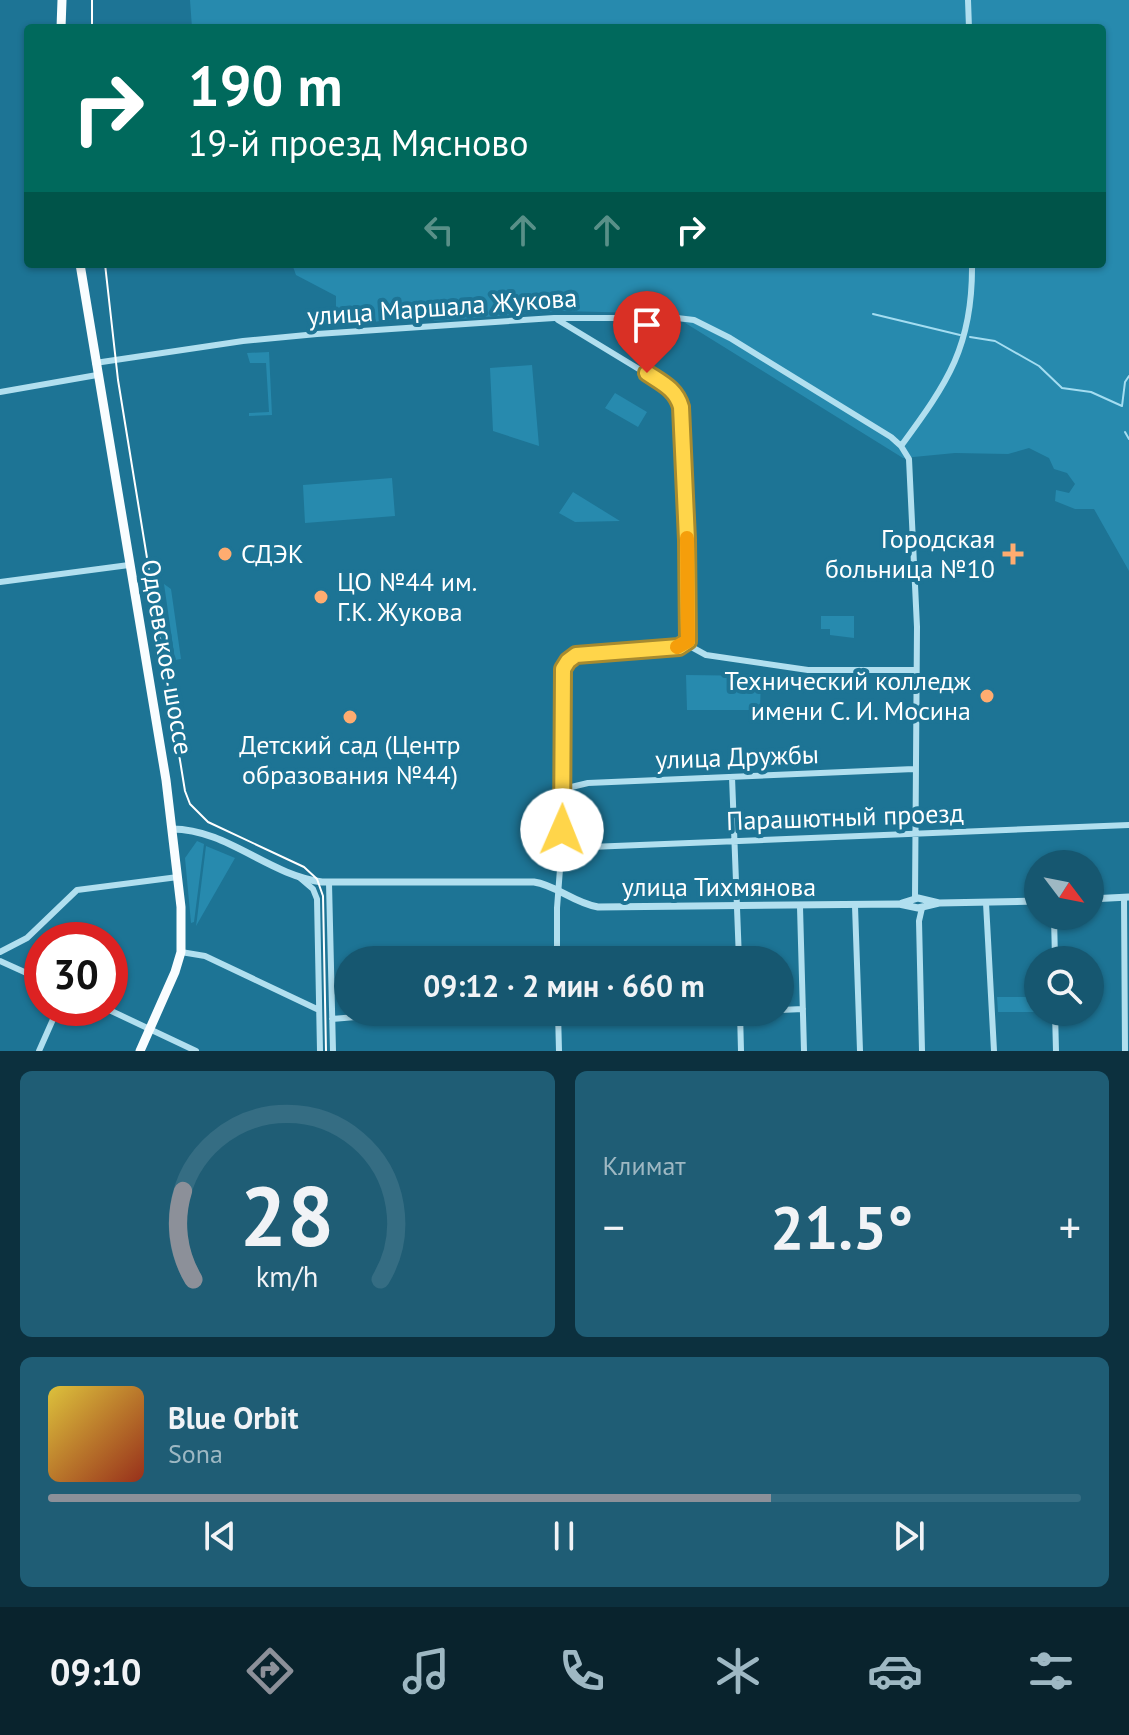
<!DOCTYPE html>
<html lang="ru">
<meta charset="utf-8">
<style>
:root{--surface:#165770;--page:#1f5d75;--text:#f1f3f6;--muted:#9eb8c3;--line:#356d83;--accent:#8c9099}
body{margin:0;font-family:"PT Sans",sans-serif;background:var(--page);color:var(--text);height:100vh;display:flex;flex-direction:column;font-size:30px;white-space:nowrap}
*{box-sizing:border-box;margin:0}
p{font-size:26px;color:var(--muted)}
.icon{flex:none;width:44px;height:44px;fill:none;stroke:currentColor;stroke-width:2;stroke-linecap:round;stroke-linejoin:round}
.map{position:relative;height:1051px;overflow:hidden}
.panel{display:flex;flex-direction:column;gap:20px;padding:20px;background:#0c303e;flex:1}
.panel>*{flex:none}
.banner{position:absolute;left:24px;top:24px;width:1082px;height:244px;border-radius:8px;box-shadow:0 2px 6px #0004;background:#00695c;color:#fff;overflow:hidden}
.needle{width:52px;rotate:122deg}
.controls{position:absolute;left:1024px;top:850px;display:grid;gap:16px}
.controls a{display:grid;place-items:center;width:80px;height:80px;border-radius:50%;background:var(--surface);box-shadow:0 2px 6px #0004;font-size:40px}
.speed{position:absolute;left:24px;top:922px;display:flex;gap:16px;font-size:40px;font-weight:700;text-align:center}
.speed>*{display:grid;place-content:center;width:104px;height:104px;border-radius:50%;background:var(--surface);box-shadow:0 2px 6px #0004;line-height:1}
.speed .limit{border:12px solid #d22;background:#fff;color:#111}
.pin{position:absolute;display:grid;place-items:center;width:68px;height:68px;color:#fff;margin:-82px -34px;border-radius:50% 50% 50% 0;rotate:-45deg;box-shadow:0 0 8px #0007}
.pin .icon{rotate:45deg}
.me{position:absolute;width:88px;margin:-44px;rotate:1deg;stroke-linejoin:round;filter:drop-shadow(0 0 6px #0008)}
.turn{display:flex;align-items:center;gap:28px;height:168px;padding:0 32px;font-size:36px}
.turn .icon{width:104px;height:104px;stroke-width:2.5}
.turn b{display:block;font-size:56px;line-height:68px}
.lanes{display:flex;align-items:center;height:76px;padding:0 32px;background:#0003;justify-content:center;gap:40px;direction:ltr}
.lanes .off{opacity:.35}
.big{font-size:60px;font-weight:800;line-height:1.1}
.panel .card{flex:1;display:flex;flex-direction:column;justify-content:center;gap:12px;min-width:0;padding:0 28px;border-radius:12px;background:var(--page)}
.panel .dial{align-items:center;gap:0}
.dial svg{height:208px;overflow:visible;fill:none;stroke:var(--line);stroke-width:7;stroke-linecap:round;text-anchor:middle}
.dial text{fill:var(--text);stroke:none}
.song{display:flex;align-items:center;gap:24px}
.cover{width:96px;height:96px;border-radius:12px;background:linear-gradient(135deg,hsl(50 70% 55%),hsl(10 70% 35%))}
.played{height:8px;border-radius:4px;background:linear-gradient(90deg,var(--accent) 70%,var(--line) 70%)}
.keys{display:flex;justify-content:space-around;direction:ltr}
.heat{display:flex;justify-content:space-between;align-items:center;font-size:44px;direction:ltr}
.panel .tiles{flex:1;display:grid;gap:20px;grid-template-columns:1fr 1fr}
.card:last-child{grid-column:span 2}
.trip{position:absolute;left:334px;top:946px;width:460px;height:80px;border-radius:40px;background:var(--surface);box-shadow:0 2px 6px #0004;font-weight:800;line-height:80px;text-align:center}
.tabs{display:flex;height:128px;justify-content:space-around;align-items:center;background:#09232d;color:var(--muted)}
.tabs .icon{width:56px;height:56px}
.tabs .active{color:var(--accent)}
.tabs b{font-size:36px;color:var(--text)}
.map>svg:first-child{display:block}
</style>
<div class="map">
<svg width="1129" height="1051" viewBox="0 0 1129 1051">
<rect width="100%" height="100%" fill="#1d7495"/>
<!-- green -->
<path fill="#278aae" d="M190 0H1129V571L1094 509H1075L1055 501 1056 490 1069 493 1075 484 1067 473 1054 469 1049 458 1029 448 1008 454 955 453 903 458 682 321 646 320 641 313 562 311 434 321 430 315C399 315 368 327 336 323V296L296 275 292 264H1102V28H192Z
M269 352 272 415 249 416V413L269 412 266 363H250L247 353Z
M532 365 539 446 493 431 490 368Z
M615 393 647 412 638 427 605 408Z
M392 478 395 516 305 523 303 485Z
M573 492 620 521 575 522 559 513Z
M164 584 171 589 181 659 175 660Z
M821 616H854V638L830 635V629H821Z
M686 675 761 676 760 710H687Z
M197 841 204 844 194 922 191 923 185 858Z
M206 846 235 858 196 926 197 919Z
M997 997H1037V1012H998Z"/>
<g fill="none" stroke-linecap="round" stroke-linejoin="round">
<!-- stream -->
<path stroke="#a4ddf1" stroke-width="2" d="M873 314 960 335
M970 337 995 341 1039 366 1062 388 1091 392 1122 406 1125 382 1129 376
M1125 432 1129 439"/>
<!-- minor -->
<path stroke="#b1dfef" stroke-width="6" d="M968 0 969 28
M558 320 670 388 678 396 681 407 689 625 686 644
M95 363 243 341 317 334 554 318H677L694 320 730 338 891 437 901 446 909 459 917 627 915 899
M0 392 97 375
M901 446C948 382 973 346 972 264
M0 582 129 565
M732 777 739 960
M563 789 588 783 914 769
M562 843H583L590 847 1129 825
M299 877 313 889 317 899 320 1051
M329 883 333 1051
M1124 897 1125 1051
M986 903 994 1051
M855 906 860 1051
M800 907 804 1051
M1054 916 1055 960
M0 952 27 938 77 890 178 877
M181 952 205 956 319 1010
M557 960V908L562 843 563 669 568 661 576 655 686 644 706 655 808 670H916
M667 960 739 958
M0 961 42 980
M105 1008 196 1051
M780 1010 803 1009
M558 1012 559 1051
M740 1012 741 1051
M1055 1012 1056 1051
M558 1015 576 1012
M332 1019 416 1012
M39 1051 58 1008
M922 1051 919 921 922 908"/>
<!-- tertiary -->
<path stroke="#b1dfef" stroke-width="7" d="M172 829C227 829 268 875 322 882H534C556 885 574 903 598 907L899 904 918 908 939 903
M1090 899 1129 897
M902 903 918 898 939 903 1038 901"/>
<!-- primary -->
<path stroke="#f9fdff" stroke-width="9" d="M61 28 62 0
M80 264 166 780 181 907V952L175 972 140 1051"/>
<!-- tram -->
<path stroke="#fff" stroke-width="2" d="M92 0V28
M105 264 118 380 185 791 190 804 208 822 304 867 317 879 323 896 326 1051"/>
</g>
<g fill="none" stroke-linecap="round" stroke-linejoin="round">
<!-- route casing -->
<g stroke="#a68a30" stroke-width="20">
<path id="route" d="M562 830 563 669 568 661 576 655 679 647 688 641 687 540 681 407C676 389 662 383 647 373"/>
</g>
<!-- route -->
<use href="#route" stroke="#ffd54a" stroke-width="14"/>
<!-- slow -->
<path stroke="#f59e0b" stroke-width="14" d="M677 647 688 641 687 538"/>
</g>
<!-- markers -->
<g fill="#feac70" stroke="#1d7495" stroke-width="3">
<circle cx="225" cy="554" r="8"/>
<path d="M1009 542h8v8h8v8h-8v8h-8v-8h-8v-8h8z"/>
<circle cx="321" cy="597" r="8"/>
<circle cx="987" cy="696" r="8"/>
<circle cx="350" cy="717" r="8"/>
</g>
<g text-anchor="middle" stroke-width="8" stroke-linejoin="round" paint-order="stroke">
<!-- street labels -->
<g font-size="26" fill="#fff" stroke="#1d7495">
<text transform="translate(442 307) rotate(-4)" y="9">улица Маршала Жукова</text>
<text transform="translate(167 657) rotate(80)" y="9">Одоевское шоссе</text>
<text transform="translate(737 757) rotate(-2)" y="9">улица Дружбы</text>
<text transform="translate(845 817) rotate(-2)" y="9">Парашютный проезд</text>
<text x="719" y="896">улица Тихмянова</text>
</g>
<!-- poi labels -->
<g font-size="26" fill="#fff" stroke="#1d7495" text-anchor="end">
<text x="995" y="548">Городская<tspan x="995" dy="30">больница №10</tspan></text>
<text x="241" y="563" text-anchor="start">СДЭК</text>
<text x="337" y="591" text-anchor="start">ЦО №44 им.<tspan x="337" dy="30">Г.К. Жукова</tspan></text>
<text x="971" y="690">Технический колледж<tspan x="971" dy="30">имени С. И. Мосина</tspan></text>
<text x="350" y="754" text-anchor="middle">Детский сад (Центр<tspan x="350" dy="30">образования №44)</tspan></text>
</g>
</g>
</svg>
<div class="controls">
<a><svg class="needle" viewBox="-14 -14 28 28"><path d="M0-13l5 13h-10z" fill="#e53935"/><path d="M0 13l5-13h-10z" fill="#9eb8c3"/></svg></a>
<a><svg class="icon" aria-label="search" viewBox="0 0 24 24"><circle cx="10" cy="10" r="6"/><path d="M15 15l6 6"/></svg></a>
</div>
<div class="speed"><div class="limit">30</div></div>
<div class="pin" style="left:647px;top:373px;background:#d93025"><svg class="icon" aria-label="arrive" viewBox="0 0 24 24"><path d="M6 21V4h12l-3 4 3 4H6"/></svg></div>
<svg class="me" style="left:562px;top:830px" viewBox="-20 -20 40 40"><circle r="19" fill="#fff"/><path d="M0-13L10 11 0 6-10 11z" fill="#ffd54a"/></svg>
<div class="trip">09:12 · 2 мин · 660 m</div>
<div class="banner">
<div class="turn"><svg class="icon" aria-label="right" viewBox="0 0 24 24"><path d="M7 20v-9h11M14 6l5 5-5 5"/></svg><div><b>190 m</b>19-й проезд Мясново</div></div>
<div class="lanes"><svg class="icon off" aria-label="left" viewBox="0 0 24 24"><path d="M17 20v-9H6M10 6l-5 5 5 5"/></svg><svg class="icon off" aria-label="ahead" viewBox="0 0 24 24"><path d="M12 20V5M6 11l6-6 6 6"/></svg><svg class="icon off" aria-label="ahead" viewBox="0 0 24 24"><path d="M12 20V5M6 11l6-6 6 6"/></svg><svg class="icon" aria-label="right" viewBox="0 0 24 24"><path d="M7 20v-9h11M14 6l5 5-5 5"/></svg></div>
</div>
</div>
<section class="panel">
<div class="tiles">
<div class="card dial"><svg viewBox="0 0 100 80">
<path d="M14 69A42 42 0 1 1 86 69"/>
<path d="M14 69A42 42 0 0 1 10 35" stroke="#8c9099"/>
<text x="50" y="56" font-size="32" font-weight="700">28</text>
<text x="50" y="72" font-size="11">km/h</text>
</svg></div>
<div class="card"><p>Климат</p>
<div class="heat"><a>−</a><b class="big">21.5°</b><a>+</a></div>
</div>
<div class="card">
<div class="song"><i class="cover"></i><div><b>Blue Orbit</b><p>Sona</p></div></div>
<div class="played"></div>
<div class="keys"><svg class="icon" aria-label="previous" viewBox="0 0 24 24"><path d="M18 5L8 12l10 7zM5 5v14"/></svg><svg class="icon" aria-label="pause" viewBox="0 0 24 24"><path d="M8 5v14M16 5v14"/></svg><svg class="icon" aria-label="next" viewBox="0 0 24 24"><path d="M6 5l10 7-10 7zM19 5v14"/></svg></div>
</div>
</div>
</section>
<nav class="tabs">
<b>09:10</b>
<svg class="icon active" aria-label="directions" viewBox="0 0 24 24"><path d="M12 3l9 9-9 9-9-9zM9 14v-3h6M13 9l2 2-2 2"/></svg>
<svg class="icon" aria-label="music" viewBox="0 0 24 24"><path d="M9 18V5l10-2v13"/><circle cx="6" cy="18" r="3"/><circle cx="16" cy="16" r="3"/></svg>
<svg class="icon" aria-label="phone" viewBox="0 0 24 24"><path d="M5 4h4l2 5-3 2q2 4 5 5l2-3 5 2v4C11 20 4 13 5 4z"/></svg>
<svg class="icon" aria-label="climate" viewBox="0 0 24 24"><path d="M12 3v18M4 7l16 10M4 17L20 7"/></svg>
<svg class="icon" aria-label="car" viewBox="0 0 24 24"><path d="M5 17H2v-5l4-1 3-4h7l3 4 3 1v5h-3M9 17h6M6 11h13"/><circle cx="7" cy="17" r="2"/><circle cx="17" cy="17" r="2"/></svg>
<svg class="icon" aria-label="filters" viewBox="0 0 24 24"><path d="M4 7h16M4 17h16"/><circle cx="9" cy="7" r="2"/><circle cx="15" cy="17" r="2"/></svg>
</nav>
